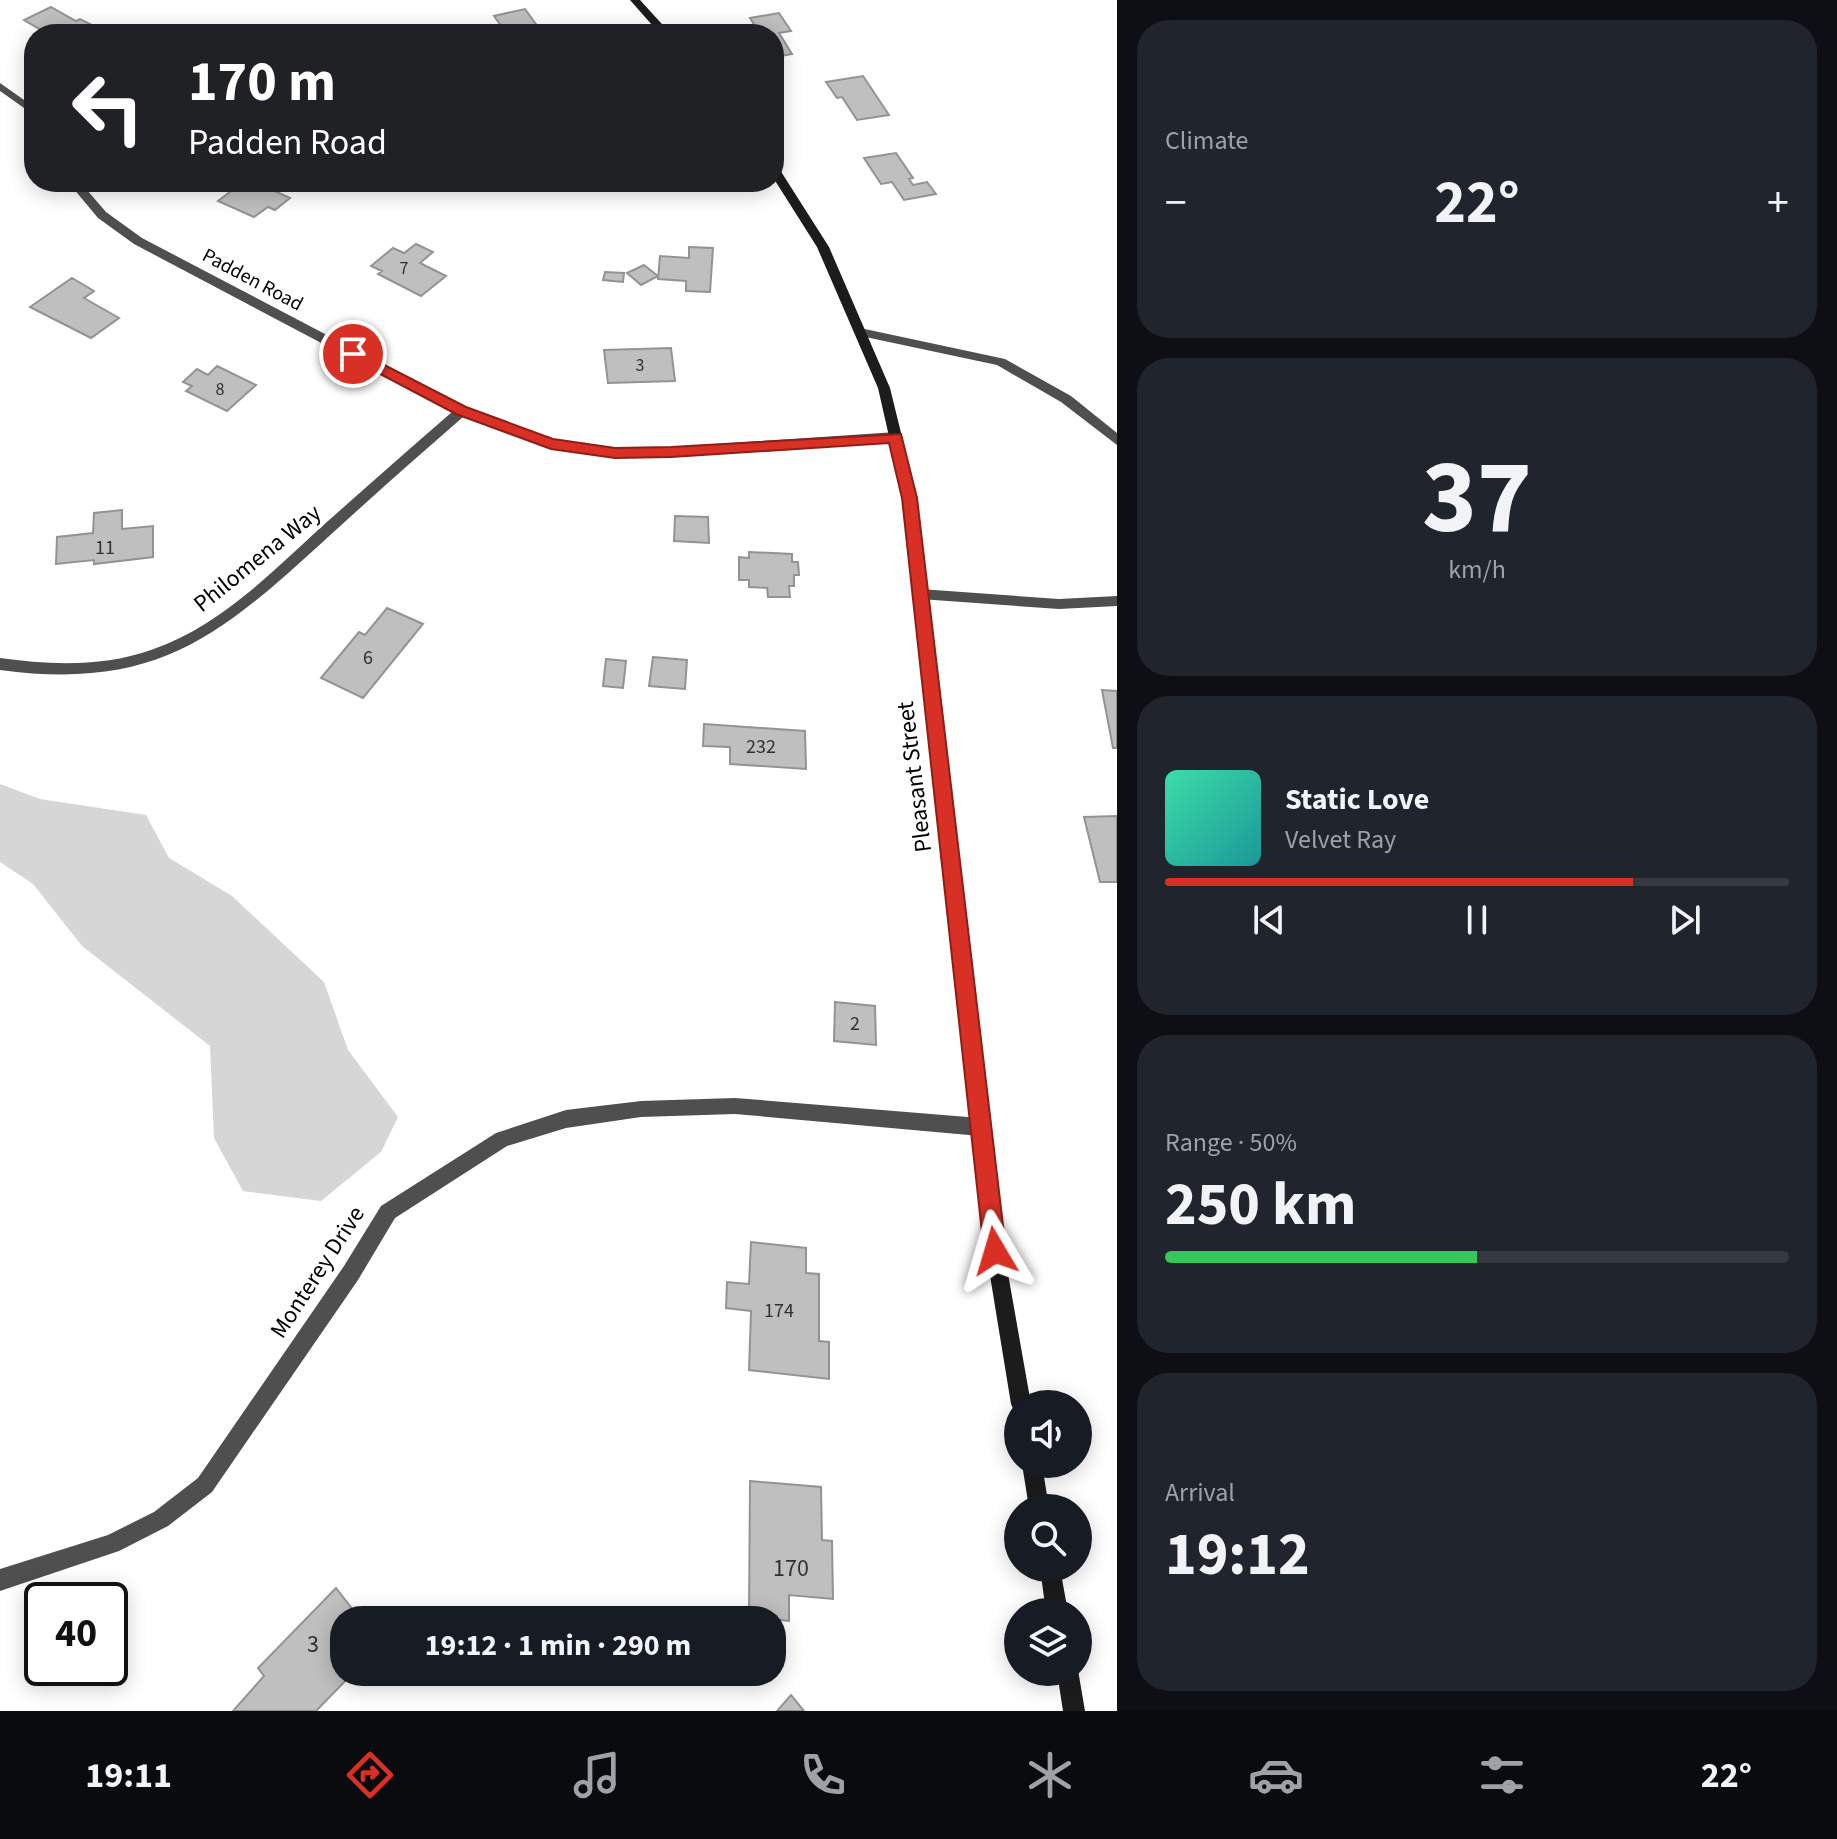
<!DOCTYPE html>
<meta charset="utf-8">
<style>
:root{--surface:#171b24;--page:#20242c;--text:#f1f3f6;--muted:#9ea1a6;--line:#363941;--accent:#d93025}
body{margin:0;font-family:"Source Sans 3",sans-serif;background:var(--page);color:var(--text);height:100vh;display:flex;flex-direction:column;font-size:30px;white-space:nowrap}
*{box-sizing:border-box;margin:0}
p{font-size:26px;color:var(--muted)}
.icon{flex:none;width:44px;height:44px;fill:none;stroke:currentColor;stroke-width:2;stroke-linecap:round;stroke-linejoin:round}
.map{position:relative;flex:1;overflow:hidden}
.drawer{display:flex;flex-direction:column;gap:20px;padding:20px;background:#0d0f14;width:720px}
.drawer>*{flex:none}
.hud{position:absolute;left:24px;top:24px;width:760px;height:168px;border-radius:32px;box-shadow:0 4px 20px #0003;background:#202124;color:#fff;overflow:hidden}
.buttons{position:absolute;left:1004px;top:1390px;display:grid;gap:16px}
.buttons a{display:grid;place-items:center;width:88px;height:88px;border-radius:50%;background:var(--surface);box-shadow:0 4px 20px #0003;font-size:40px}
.speed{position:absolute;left:24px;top:1582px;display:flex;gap:16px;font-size:40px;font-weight:700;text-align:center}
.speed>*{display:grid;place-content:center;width:104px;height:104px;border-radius:50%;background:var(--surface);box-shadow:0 4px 20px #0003;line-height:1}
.speed .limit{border:4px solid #111;border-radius:12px;background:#fff;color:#111}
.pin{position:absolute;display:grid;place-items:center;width:68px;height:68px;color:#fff;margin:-34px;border:4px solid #fff;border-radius:50%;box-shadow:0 2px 8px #0007}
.me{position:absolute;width:88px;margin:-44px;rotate:353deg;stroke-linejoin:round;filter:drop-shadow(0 0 6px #0008)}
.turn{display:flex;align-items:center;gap:28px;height:168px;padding:0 32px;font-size:36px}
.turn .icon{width:104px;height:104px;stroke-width:2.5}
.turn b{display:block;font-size:56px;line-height:68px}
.big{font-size:60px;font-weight:700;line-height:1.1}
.drawer .tile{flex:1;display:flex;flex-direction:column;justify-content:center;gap:12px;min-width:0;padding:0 28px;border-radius:32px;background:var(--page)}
.drawer .dial{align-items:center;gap:0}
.dial b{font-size:104px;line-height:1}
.song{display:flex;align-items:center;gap:24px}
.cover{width:96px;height:96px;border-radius:12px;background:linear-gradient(135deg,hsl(160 70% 55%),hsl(180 70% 35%))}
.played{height:8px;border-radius:4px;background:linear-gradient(90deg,var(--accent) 75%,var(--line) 75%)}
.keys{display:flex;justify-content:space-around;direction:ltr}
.heat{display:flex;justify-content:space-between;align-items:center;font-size:44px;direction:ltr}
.charge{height:12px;border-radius:6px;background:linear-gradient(90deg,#34c759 50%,var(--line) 0)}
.trip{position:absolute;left:330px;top:1606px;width:456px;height:80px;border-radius:32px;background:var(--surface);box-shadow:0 4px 20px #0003;font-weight:700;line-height:80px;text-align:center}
.tab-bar{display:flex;height:128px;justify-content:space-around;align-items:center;background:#090b0e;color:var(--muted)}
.tab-bar .icon{width:56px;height:56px}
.tab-bar .on{color:var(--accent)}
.tab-bar b{font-size:36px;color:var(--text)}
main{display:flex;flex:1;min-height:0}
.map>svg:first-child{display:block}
</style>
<main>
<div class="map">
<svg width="1117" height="1711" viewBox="0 0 1117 1711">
<rect width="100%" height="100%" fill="#fff"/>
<!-- green -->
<path fill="#d6d6d6" d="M0 784 40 799 146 815 169 858 232 896 324 982 348 1050 398 1117 381 1152 321 1201 243 1191 214 1138 210 1046 82 946 33 884 0 862Z"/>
<!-- building -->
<path fill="#bfbfbf" stroke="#939393" stroke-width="2" d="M51 7 76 21 80 19 92 25 75 34H48L24 20Z
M525 9 543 34H507L494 16Z
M779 13 791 31 779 33 792 54 774 57V34H758H760L750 18Z
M863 76 889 115 857 120 842 97 837 98 826 82Z
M896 153 913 178 909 179 913 185 927 182 936 194 904 200 892 182 881 184 864 158Z
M243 182H255L290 198 275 210 268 207 254 217 218 201Z
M416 244 433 252 420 263 446 276 421 296 378 274 382 271 371 266 393 248 404 253Z
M689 247 713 248 710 292 686 291V281L658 279 660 256 689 258Z
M644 265 658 276 641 285 627 273Z
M605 272 624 273 623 282 603 280Z
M72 278 94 291 84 298 119 318 91 338 30 307Z
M671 348 675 381 608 383 604 350Z
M217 366 256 385 227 411 186 391 192 386 183 382 197 369 208 375Z
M122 510V529L153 526V557L94 564V560L56 564 57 537 93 533 94 513Z
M675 516 708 517 709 543 674 541Z
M749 552 792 554V562H798L799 575H794V586H789L790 597H768L767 588 749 587V580H739V557L749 558Z
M387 608 423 624 363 698 321 678 359 632 365 635Z
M653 657 687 660 685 689 649 686Z
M606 659 626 661 623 688 603 686Z
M1102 690 1117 691V748H1113Z
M704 724 805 731 806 769 730 764V747L703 746Z
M1117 816V882H1100L1084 817Z
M835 1002 875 1006 876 1045 834 1041Z
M751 1242 806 1248V1273L819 1274V1341L829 1342V1379L749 1370 751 1311 726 1308 727 1282 749 1284Z
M750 1481 821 1487 822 1540 832 1541 833 1599 789 1595V1621L749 1617Z
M336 1588 361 1620H344V1672H354L316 1711H233L264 1676 258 1668Z
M791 1695 804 1711H777Z"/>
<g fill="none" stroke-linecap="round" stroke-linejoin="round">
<!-- lane -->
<path fill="#4f4f4f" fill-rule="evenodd" d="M860 328 1005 359 1071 396 1117 433V445L1061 402 997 365 856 335 854 332Z
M920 589 1059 599 1117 596V606L1059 609 920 599 913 594Z"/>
<!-- street -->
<path fill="#4f4f4f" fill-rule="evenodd" d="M0 83 34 107V115L0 91Z
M68 182H80L106 212 142 238 466 408 553 440 615 448 671 447 896 432 903 437 896 442 671 457 615 458 551 449 463 417C417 457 372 497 327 538 219 637 156 691 0 670V658C50 665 103 667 151 650 218 627 268 576 319 529 363 490 407 451 452 412L134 244 98 218Z
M735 1098 980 1118 986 1121 989 1127 986 1133 980 1136 735 1114 641 1117 566 1128 507 1146 395 1218 358 1280 212 1492 168 1526 119 1551 0 1591V1569L108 1535 154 1512 198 1478 344 1266 381 1206 496 1133 566 1110 641 1101Z"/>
<!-- secondary -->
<path fill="#1c1c1c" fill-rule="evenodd" d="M630 0H640L671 34H660Z
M774 167 780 170 829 247 890 388 917 498 1004 1251 1031 1404H1018V1413L1014 1411 1011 1404 986 1251 903 498 878 388 817 247 774 179Z
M1022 1464H1042L1049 1508H1029Z
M1040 1568H1060L1068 1612H1046Z
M1078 1670 1085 1711H1063L1057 1672H1078Z"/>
</g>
<!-- route -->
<path fill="#d93025" stroke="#8d1f18" stroke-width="2" d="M353 349 466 407 553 439 615 448 671 447 901 434 917 498 1006 1251 1003 1259 995 1262 987 1259 984 1251 902 498 889 443 671 457 615 458 551 449 456 414 348 357 346 354Z"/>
<g text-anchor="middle" stroke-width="7" stroke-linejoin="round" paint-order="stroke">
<!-- far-number labels -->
<g font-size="18" fill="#303030">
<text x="404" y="274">7</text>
<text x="640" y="371">3</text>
<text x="220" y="395">8</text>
</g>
<!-- far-street labels -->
<g font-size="20" fill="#000" stroke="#fff">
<text transform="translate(253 279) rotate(28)" y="7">Padden Road</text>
</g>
<!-- number labels -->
<g font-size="20" fill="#303030">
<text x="105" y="554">11</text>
<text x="368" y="664">6</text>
<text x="761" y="753">232</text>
<text x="855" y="1030">2</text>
<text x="779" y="1317">174</text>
</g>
<!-- street labels -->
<g font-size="24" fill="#000" stroke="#fff">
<text transform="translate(257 558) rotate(-39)" y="8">Philomena Way</text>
<text transform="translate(914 777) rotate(-97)" y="8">Pleasant Street</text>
<text transform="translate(317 1272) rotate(-57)" y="8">Monterey Drive</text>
</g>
<!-- near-number labels -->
<g font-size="24" fill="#303030">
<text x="791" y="1576">170</text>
<text x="313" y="1652">3</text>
</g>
</g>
</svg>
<div class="buttons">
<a><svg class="icon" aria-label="sound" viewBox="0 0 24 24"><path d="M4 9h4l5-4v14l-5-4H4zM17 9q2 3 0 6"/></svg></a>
<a><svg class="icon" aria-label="search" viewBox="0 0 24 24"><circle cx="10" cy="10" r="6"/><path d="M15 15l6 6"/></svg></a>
<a><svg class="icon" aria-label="layers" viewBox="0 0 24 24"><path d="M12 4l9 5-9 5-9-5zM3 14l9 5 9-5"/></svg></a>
</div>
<div class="speed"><div class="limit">40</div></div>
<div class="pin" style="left:353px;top:354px;background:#d93025"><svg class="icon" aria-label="arrive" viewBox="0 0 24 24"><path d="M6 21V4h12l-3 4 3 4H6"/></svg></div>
<svg class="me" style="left:995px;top:1251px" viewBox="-20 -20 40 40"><path d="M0-17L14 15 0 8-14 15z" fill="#d93025" stroke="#fff" stroke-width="4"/></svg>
<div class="trip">19:12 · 1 min · 290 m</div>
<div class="hud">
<div class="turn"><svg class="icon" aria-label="left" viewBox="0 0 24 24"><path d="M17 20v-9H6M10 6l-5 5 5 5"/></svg><div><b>170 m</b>Padden Road</div></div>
</div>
</div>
<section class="drawer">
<div class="tile"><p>Climate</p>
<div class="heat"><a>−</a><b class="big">22°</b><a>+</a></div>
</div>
<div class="tile dial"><b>37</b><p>km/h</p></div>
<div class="tile">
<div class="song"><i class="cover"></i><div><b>Static Love</b><p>Velvet Ray</p></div></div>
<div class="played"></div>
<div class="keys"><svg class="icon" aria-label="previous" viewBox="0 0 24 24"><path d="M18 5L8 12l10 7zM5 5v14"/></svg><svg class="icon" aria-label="pause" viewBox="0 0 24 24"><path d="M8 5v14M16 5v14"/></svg><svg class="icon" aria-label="next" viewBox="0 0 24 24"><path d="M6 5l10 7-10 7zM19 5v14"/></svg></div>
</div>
<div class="tile"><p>Range · 50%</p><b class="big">250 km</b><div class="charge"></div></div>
<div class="tile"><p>Arrival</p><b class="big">19:12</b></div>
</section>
</main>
<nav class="tab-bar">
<b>19:11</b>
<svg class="icon on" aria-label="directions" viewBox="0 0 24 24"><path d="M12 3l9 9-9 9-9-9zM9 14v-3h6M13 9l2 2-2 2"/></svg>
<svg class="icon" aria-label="music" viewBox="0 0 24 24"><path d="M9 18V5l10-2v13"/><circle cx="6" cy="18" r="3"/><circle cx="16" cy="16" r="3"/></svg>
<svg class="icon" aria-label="phone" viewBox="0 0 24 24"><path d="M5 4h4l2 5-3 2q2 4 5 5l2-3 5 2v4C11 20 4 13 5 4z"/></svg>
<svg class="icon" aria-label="climate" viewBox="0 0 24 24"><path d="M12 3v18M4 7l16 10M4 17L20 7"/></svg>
<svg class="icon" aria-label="car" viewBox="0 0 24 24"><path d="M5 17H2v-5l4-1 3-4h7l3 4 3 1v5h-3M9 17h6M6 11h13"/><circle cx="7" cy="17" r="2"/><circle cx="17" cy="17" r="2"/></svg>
<svg class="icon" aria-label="filters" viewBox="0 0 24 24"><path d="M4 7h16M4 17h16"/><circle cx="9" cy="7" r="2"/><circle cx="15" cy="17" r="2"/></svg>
<b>22°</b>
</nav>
